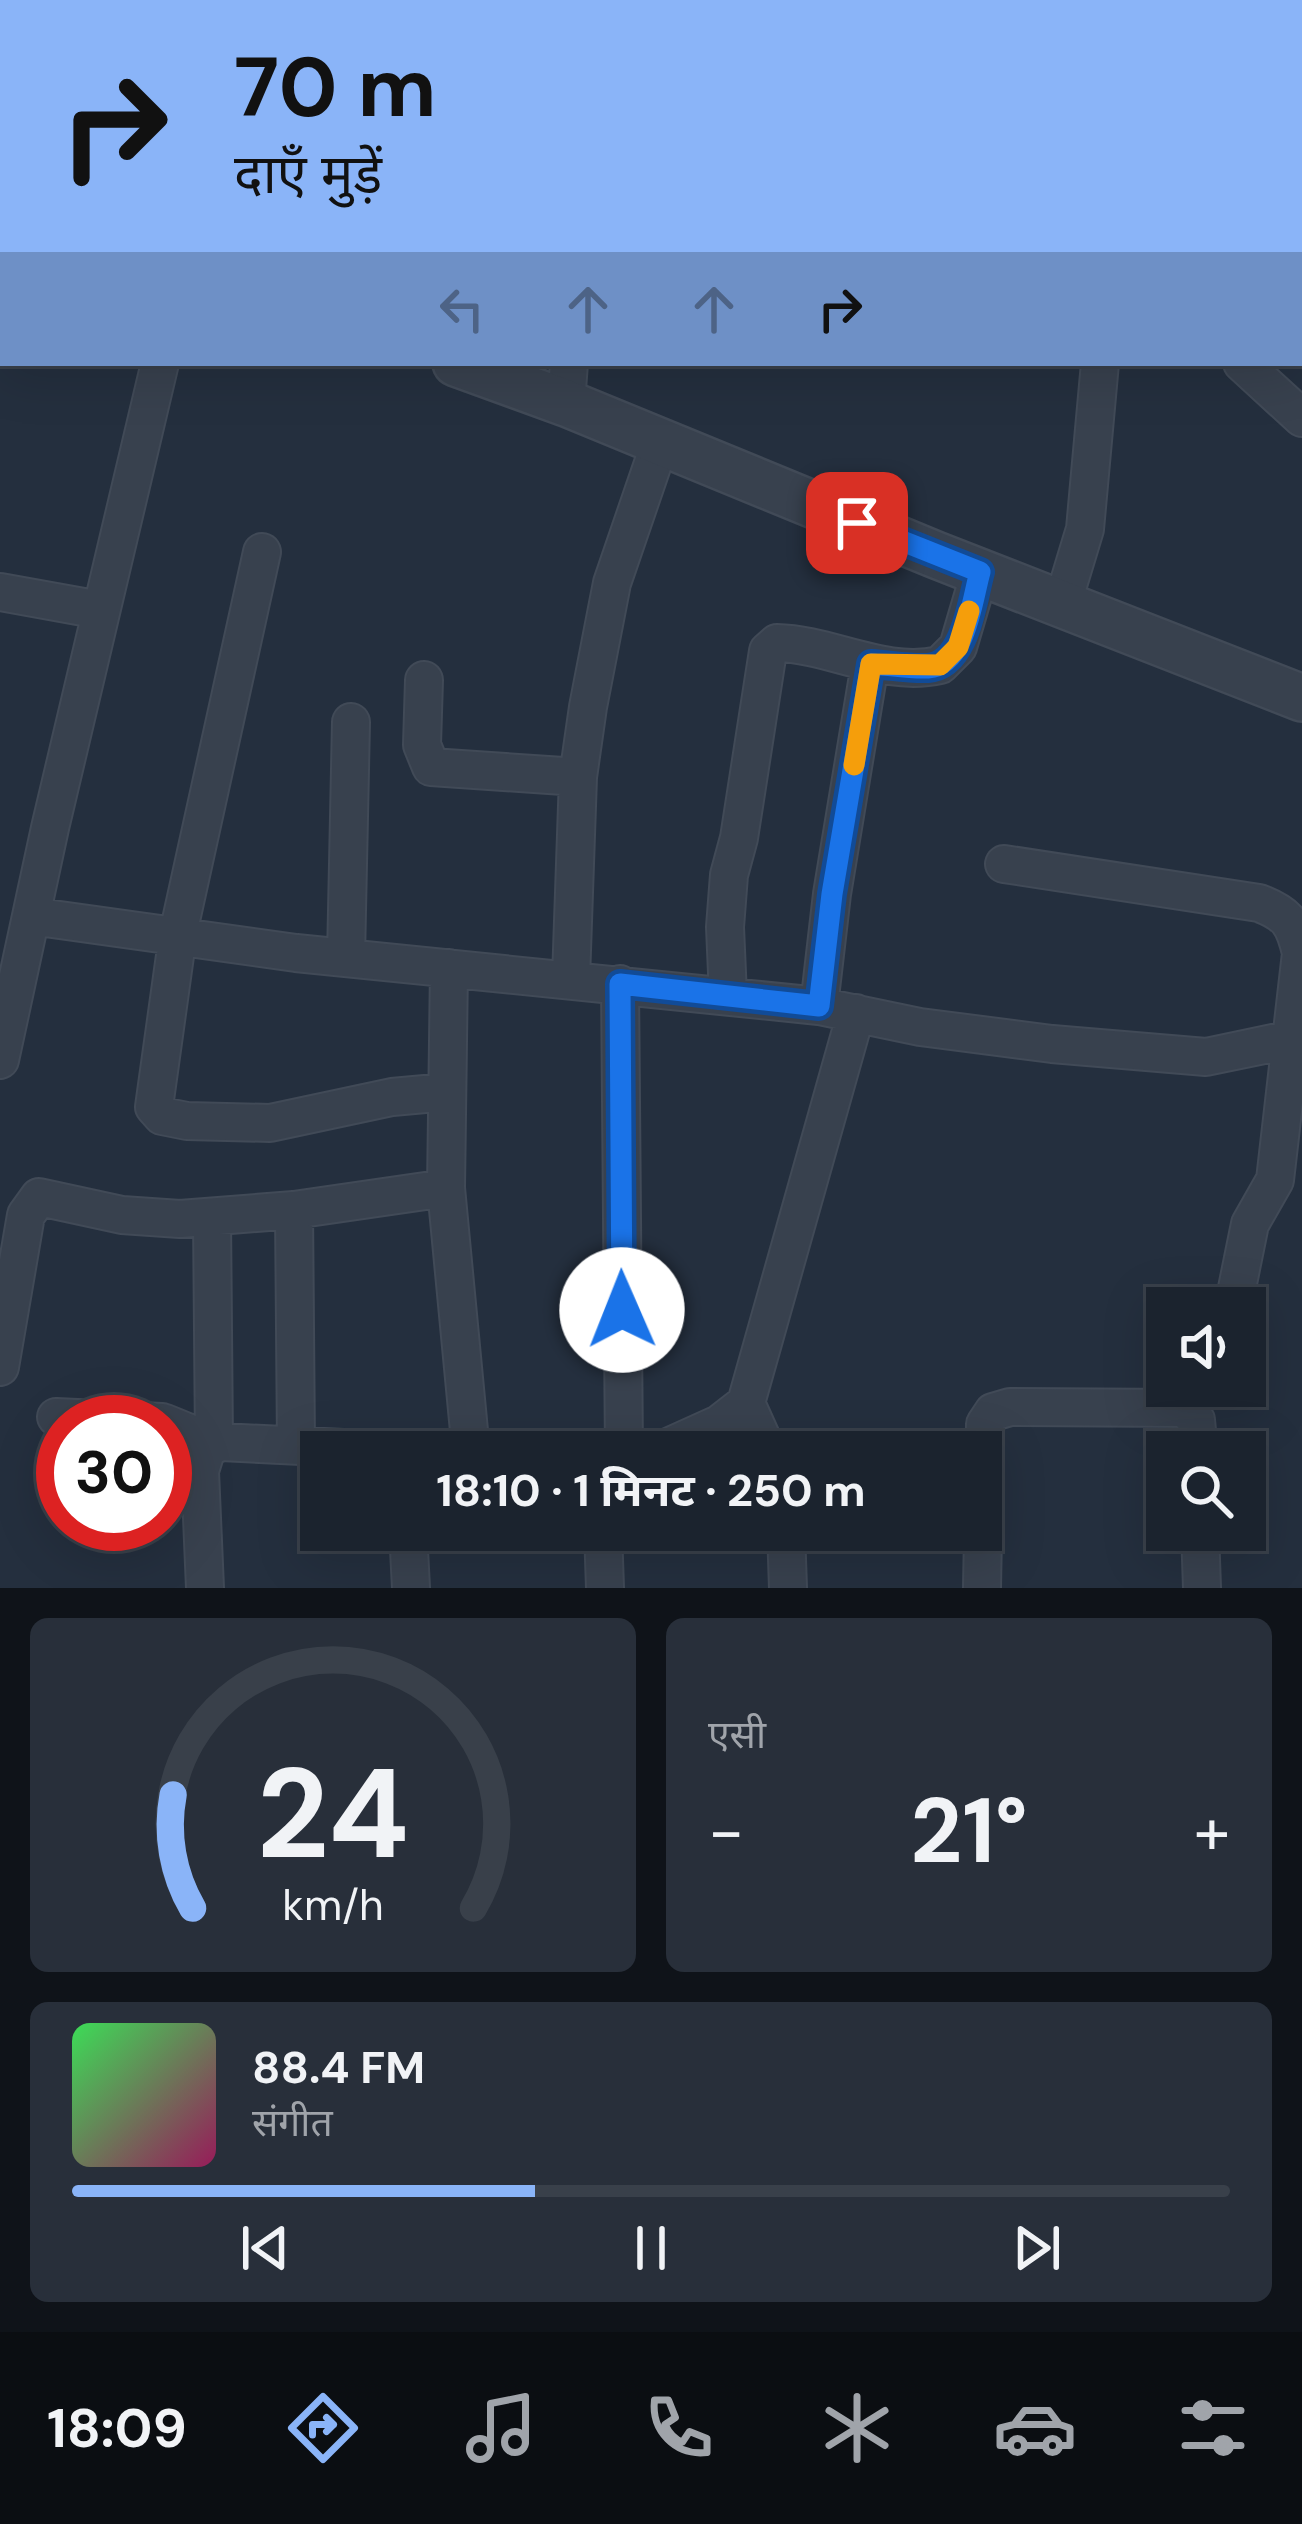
<!DOCTYPE html>
<html lang="hi">
<meta charset="utf-8">
<style>
:root{--surface:#1b232e;--page:#282f3a;--text:#f1f3f6;--muted:#a0a4aa;--line:#39404a;--accent:#8ab4f8}
body{margin:0;font-family:"DM Sans","Noto Sans Devanagari",sans-serif;background:var(--page);color:var(--text);height:100vh;display:flex;flex-direction:column;font-size:45px;white-space:nowrap}
*{box-sizing:border-box;margin:0}
p{font-size:39px;color:var(--muted)}
.icon{flex:none;width:66px;height:66px;fill:none;stroke:currentColor;stroke-width:2;stroke-linecap:round;stroke-linejoin:round}
.map{position:relative;height:1588px;overflow:hidden}
.side{display:flex;flex-direction:column;gap:30px;padding:30px;background:#0f1319;flex:1}
.side>*{flex:none}
.banner{position:absolute;left:0px;top:0px;width:1302px;height:366px;box-shadow:0 12px 48px #0002,0 0 0 3px var(--line);background:#8ab4f8;color:#111;overflow:hidden}
.tools{position:absolute;left:1146px;top:1287px;display:grid;gap:24px}
.tools a{display:grid;place-items:center;width:120px;height:120px;border-radius:0px;background:var(--surface);box-shadow:0 12px 48px #0002,0 0 0 3px var(--line);font-size:60px}
.speed{position:absolute;left:36px;top:1395px;display:flex;gap:24px;font-size:60px;font-weight:700;text-align:center}
.speed>*{display:grid;place-content:center;width:156px;height:156px;border-radius:50%;background:var(--surface);box-shadow:0 12px 48px #0002,0 0 0 3px var(--line);line-height:1}
.speed .limit{border:18px solid #d22;background:#fff;color:#111}
.pin{position:absolute;display:grid;place-items:center;width:102px;height:102px;color:#fff;margin:-51px;border-radius:24px;box-shadow:0 6px 18px #0006}
.me{position:absolute;width:132px;margin:-66px;rotate:359deg;stroke-linejoin:round;filter:drop-shadow(0 0 9px #0008)}
.turn{display:flex;align-items:center;gap:42px;height:252px;padding:0 36px;font-size:54px}
.turn .icon{width:156px;height:156px;stroke-width:2.5}
.turn b{display:block;font-size:84px;line-height:102px}
.lanes{display:flex;align-items:center;height:114px;padding:0 36px;background:#0003;justify-content:center;gap:60px;direction:ltr}
.lanes .off{opacity:.35}
.big{font-size:90px;font-weight:700;line-height:1.1}
.side .card{flex:1;display:flex;flex-direction:column;justify-content:center;gap:18px;min-width:0;padding:0 42px;border-radius:18px;background:var(--page)}
.side .dial{align-items:center;gap:0}
.dial svg{height:312px;overflow:visible;fill:none;stroke:var(--line);stroke-width:7;stroke-linecap:round;text-anchor:middle}
.dial text{fill:var(--text);stroke:none}
.song{display:flex;align-items:center;gap:36px}
.cover{width:144px;height:144px;border-radius:18px;background:linear-gradient(135deg,hsl(130 70% 55%),hsl(330 70% 35%))}
.played{height:12px;border-radius:6px;background:linear-gradient(90deg,var(--accent) 40%,var(--line) 40%)}
.keys{display:flex;justify-content:space-around;direction:ltr}
.heat{display:flex;justify-content:space-between;align-items:center;font-size:66px;direction:ltr}
.side .tiles{flex:1;display:grid;gap:30px;grid-template-columns:1fr 1fr}
.card:last-child{grid-column:span 2}
.trip{position:absolute;left:300px;top:1431px;width:702px;height:120px;border-radius:0px;background:var(--surface);box-shadow:0 12px 48px #0002,0 0 0 3px var(--line);font-weight:700;line-height:120px;text-align:center}
.tabs{display:flex;height:192px;justify-content:space-around;align-items:center;background:#0b0e12;color:var(--muted)}
.tabs .icon{width:84px;height:84px}
.tabs .active{color:var(--accent)}
.tabs b{font-size:54px;color:var(--text)}
.map>svg:first-child{display:block}
</style>
<div class="map">
<svg width="1302" height="1588" viewBox="0 0 1302 1588">
<rect width="100%" height="100%" fill="#242f3e"/>
<g fill="none" stroke-linecap="round" stroke-linejoin="round">
<!-- minor casing -->
<g stroke="#414a57" stroke-width="40">
<path id="minor" d="M166 0V3
M350 0V3
M496 0V3
M866 0 869 3
M998 0 1001 3
M1114 0V3
M1286 0V3
M0 128V152
M1299 284 1302 287
M1242 363 1302 418
M566 403 569 363
M262 552 178 934 154 1107 162 1116 187 1121 270 1123 392 1097 447 1092
M0 592 100 610
M1062 605 1085 529 1100 363
M424 680 422 745 431 767 578 777
M1004 864 1259 903C1288 914 1294 923 1301 953L1275 1180 1250 1224 1233 1308
M31 916 296 953 819 1006 920 1027 1052 1044 1206 1057 1302 1037
M346 958 351 722
M449 968 446 1188 471 1452
M571 979 578 777 588 707 612 583 660 443
M620 984 624 1452
M728 996 725 927 729 875 739 838 768 651 777 643C831 644 884 678 940 665L958 647 980 572
M819 1006 832 894 870 664
M0 1060 50 828 160 363
M294 1210 296 1445
M0 1367 26 1215 39 1197 122 1215 180 1219 294 1210 446 1188
M746 1403 768 1452
M56 1417 162 1422
M165 1423 214 1443 212 1217
M657 1452 719 1424 746 1403 856 1013
M408 1530 411 1588
M603 1530 605 1588
M786 1530 788 1588
M1200 1530 1202 1588
M205 1588 200 1471 207 1448 221 1442 424 1452
M982 1588 985 1424 993 1412 1010 1407 1185 1408 1196 1420 1199 1452"/>
</g>
<!-- tertiary casing -->
<g stroke="#414a57" stroke-width="50">
<path id="tertiary" d="M0 184 3 185
M456 363 566 403 936 555 1302 698"/>
</g>
<!-- minor -->
<use href="#minor" stroke="#38414e" stroke-width="36"/>
<!-- tertiary -->
<use href="#tertiary" stroke="#38414e" stroke-width="45"/>
</g>
<g fill="none" stroke-linecap="round" stroke-linejoin="round">
<!-- route casing -->
<g stroke="#114b97" stroke-width="30">
<path id="route" d="M622 1310 620 984 819 1006 832 894 871 664C889 665 910 669 928 668 966 665 972 600 980 572L857 523"/>
</g>
<!-- route -->
<use href="#route" stroke="#1a73e8" stroke-width="21"/>
<!-- slow -->
<path stroke="#f59e0b" stroke-width="21" d="M854 765 871 664 940 665 958 647 969 611"/>
</g>
</svg>
<div class="tools">
<a><svg class="icon" aria-label="sound" viewBox="0 0 24 24"><path d="M4 9h4l5-4v14l-5-4H4zM17 9q2 3 0 6"/></svg></a>
<a><svg class="icon" aria-label="search" viewBox="0 0 24 24"><circle cx="10" cy="10" r="6"/><path d="M15 15l6 6"/></svg></a>
</div>
<div class="speed"><div class="limit">30</div></div>
<div class="pin" style="left:857px;top:523px;background:#d93025"><svg class="icon" aria-label="arrive" viewBox="0 0 24 24"><path d="M6 21V4h12l-3 4 3 4H6"/></svg></div>
<svg class="me" style="left:622px;top:1310px" viewBox="-20 -20 40 40"><circle r="19" fill="#fff"/><path d="M0-13L10 11 0 6-10 11z" fill="#1a73e8"/></svg>
<div class="trip">18:10 · 1 मिनट · 250 m</div>
<div class="banner">
<div class="turn"><svg class="icon" aria-label="right" viewBox="0 0 24 24"><path d="M7 20v-9h11M14 6l5 5-5 5"/></svg><div><b>70 m</b>दाएँ मुड़ें</div></div>
<div class="lanes"><svg class="icon off" aria-label="left" viewBox="0 0 24 24"><path d="M17 20v-9H6M10 6l-5 5 5 5"/></svg><svg class="icon off" aria-label="ahead" viewBox="0 0 24 24"><path d="M12 20V5M6 11l6-6 6 6"/></svg><svg class="icon off" aria-label="ahead" viewBox="0 0 24 24"><path d="M12 20V5M6 11l6-6 6 6"/></svg><svg class="icon" aria-label="right" viewBox="0 0 24 24"><path d="M7 20v-9h11M14 6l5 5-5 5"/></svg></div>
</div>
</div>
<section class="side">
<div class="tiles">
<div class="card dial"><svg viewBox="0 0 100 80">
<path d="M14 69A42 42 0 1 1 86 69"/>
<path d="M14 69A42 42 0 0 1 9 40" stroke="#8ab4f8"/>
<text x="50" y="56" font-size="32" font-weight="700">24</text>
<text x="50" y="72" font-size="11">km/h</text>
</svg></div>
<div class="card"><p>एसी</p>
<div class="heat"><a>−</a><b class="big">21°</b><a>+</a></div>
</div>
<div class="card">
<div class="song"><i class="cover"></i><div><b>88.4 FM</b><p>संगीत</p></div></div>
<div class="played"></div>
<div class="keys"><svg class="icon" aria-label="previous" viewBox="0 0 24 24"><path d="M18 5L8 12l10 7zM5 5v14"/></svg><svg class="icon" aria-label="pause" viewBox="0 0 24 24"><path d="M8 5v14M16 5v14"/></svg><svg class="icon" aria-label="next" viewBox="0 0 24 24"><path d="M6 5l10 7-10 7zM19 5v14"/></svg></div>
</div>
</div>
</section>
<nav class="tabs">
<b>18:09</b>
<svg class="icon active" aria-label="directions" viewBox="0 0 24 24"><path d="M12 3l9 9-9 9-9-9zM9 14v-3h6M13 9l2 2-2 2"/></svg>
<svg class="icon" aria-label="music" viewBox="0 0 24 24"><path d="M9 18V5l10-2v13"/><circle cx="6" cy="18" r="3"/><circle cx="16" cy="16" r="3"/></svg>
<svg class="icon" aria-label="phone" viewBox="0 0 24 24"><path d="M5 4h4l2 5-3 2q2 4 5 5l2-3 5 2v4C11 20 4 13 5 4z"/></svg>
<svg class="icon" aria-label="climate" viewBox="0 0 24 24"><path d="M12 3v18M4 7l16 10M4 17L20 7"/></svg>
<svg class="icon" aria-label="car" viewBox="0 0 24 24"><path d="M5 17H2v-5l4-1 3-4h7l3 4 3 1v5h-3M9 17h6M6 11h13"/><circle cx="7" cy="17" r="2"/><circle cx="17" cy="17" r="2"/></svg>
<svg class="icon" aria-label="filters" viewBox="0 0 24 24"><path d="M4 7h16M4 17h16"/><circle cx="9" cy="7" r="2"/><circle cx="15" cy="17" r="2"/></svg>
</nav>
